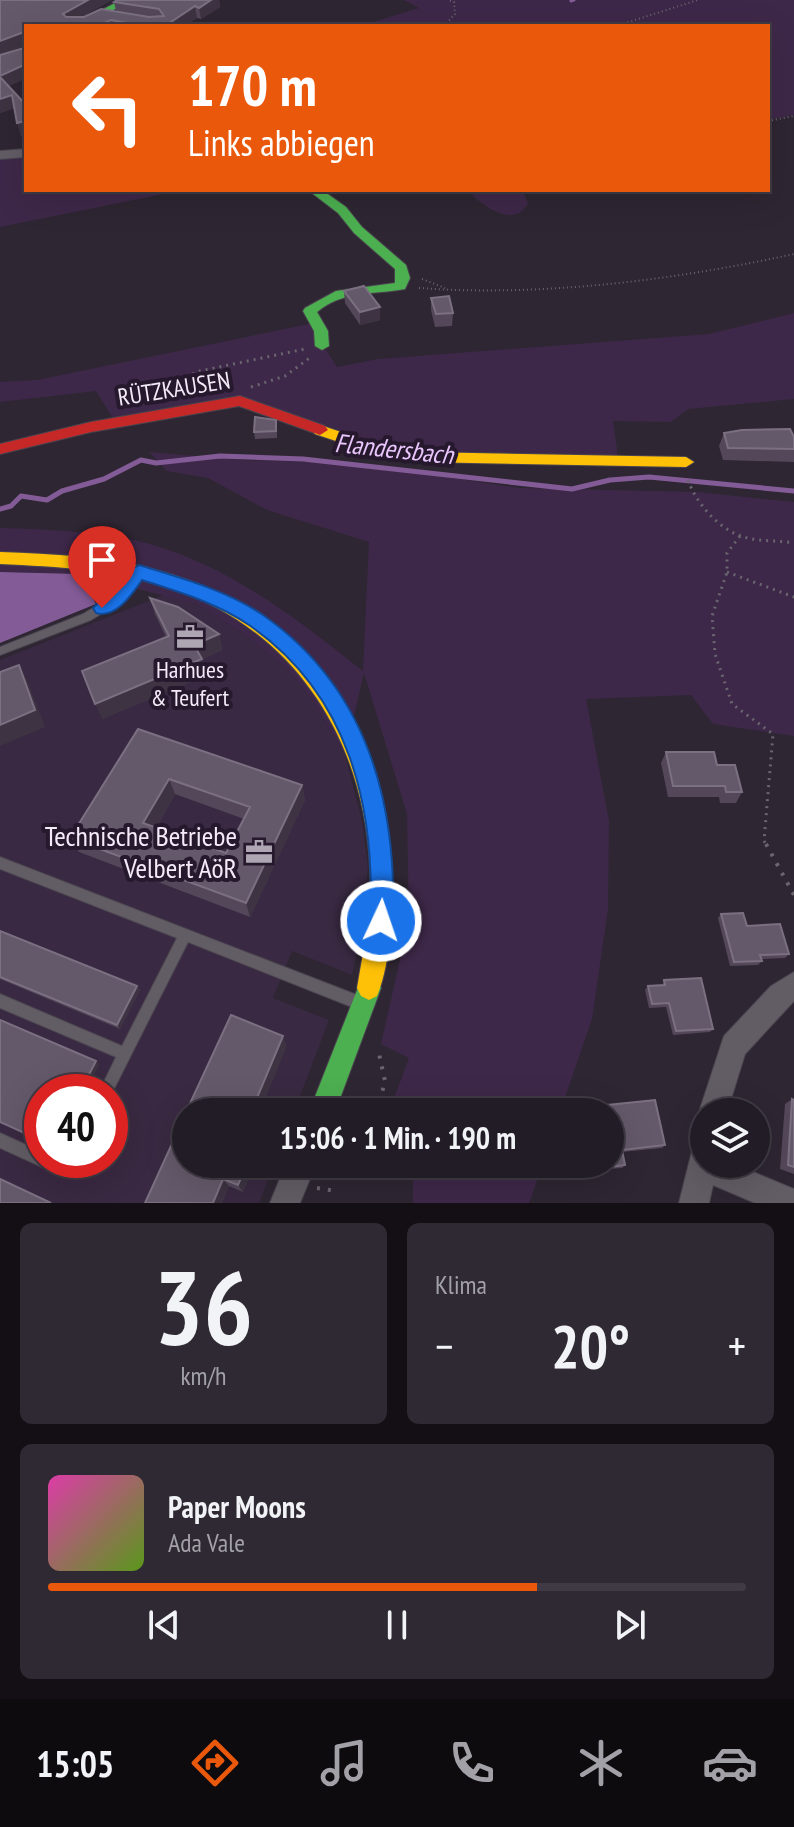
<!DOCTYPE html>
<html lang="de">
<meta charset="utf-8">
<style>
:root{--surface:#221c26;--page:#2e2932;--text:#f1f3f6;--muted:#a2a1a7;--line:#3f3a43;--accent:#ea580c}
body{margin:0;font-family:"PT Sans Narrow",sans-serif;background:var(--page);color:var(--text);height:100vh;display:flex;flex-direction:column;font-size:30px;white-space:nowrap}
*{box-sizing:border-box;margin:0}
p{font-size:26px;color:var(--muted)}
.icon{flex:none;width:44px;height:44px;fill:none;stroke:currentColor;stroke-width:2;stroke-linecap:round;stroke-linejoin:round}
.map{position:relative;height:1203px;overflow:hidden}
.sheet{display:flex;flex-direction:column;gap:20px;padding:20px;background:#130f15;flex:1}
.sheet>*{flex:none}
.hud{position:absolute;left:24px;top:24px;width:746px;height:168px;border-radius:0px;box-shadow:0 8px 32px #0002,0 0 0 2px var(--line);background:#ea580c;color:#fff;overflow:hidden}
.controls{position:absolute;left:690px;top:1098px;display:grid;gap:16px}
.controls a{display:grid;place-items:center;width:80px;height:80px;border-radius:50%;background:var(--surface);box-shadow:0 8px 32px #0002,0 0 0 2px var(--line);font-size:40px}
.speed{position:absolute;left:24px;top:1074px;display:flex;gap:16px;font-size:40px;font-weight:700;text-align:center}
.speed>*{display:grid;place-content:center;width:104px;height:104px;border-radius:50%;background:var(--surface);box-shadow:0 8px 32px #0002,0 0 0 2px var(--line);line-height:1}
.speed .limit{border:12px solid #d22;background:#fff;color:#111}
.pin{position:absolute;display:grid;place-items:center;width:68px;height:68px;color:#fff;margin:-82px -34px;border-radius:50% 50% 50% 0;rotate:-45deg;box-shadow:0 0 8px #0007}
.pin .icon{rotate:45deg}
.me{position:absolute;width:88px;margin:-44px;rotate:3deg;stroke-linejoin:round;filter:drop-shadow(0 0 6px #0008)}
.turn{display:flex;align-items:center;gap:28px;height:168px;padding:0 32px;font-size:36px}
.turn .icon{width:104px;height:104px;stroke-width:2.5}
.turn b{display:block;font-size:56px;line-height:68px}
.big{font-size:60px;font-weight:700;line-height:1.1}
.sheet .widget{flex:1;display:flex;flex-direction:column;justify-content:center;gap:12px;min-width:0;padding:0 28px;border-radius:12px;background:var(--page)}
.sheet .dial{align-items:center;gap:0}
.dial b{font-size:104px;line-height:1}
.song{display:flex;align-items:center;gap:24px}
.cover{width:96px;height:96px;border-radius:12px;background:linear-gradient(135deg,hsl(320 70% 55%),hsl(90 70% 35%))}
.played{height:8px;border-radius:4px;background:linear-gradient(90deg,var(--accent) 70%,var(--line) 70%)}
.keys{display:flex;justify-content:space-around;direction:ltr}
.heat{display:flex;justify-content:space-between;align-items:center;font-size:44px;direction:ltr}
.sheet .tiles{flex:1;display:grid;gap:20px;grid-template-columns:1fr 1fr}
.widget:last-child{grid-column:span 2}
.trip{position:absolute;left:172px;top:1098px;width:452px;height:80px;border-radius:40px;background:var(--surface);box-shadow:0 8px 32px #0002,0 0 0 2px var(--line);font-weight:700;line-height:80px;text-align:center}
.dock{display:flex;height:128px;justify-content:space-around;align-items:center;background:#0e0b0f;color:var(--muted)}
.dock .icon{width:56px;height:56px}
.dock .current{color:var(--accent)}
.dock b{font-size:36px;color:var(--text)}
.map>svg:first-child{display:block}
</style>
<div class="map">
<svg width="794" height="1203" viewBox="0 0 794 1203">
<rect width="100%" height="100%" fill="#2e2632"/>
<!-- built -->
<path fill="#392942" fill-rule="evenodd" d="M166 594 196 604 241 632 287 669 313 701 345 755 362 821 368 867 362 927 352 975 292 951 273 998 329 1020 294 1112H186V1164H274L259 1203H0V660ZM42 1092H110V1160H42Z"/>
<!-- green -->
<path fill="#3e2849" d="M404 0H794V115L768 120V26H360L419 8Z
M26 157V190H183L0 227V159Z
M468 190H522L528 203C515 230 480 205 468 190Z
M794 313V399L688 409 671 422 613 421 618 456 409 453 246 400 114 420 96 391 0 402V382L37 380 309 324 337 367 378 359 709 334Z
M149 452 241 460 354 463 519 488 698 492 794 502V736L713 724 691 695 586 699 609 821 608 909 592 1019 560 1112H413L393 1101 409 1058 381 1044 409 920 407 814 364 673 345 755 313 701 287 669 241 632 196 604 80 574 0 572V528C44 529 111 532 153 545 234 569 298 620 363 671L369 542 267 510 208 478 167 471Z
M413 1164H543L529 1203H413Z"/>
<!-- water -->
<path fill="#835b97" d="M0 572 80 574 96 604 0 643Z"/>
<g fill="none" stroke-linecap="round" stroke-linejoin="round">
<!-- stream-far1 -->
<path stroke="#835b97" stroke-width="3" d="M571 1 574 0"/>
<!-- stream -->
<path stroke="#835b97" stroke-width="5" d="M0 509 11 506 21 496 47 500 62 491 104 479 141 460 156 463 220 456 303 459 572 489 610 480 649 477 794 491"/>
<!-- lane casing -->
<g stroke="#4a444f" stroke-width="2">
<path id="lane" d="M137 570 142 574 122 601 91 620 0 655V647L83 614 114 595 134 571Z
M0 857 357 995 362 997 364 1002 362 1007 357 1009 188 942 110 1097V1092H99L116 1057 0 1008V994L122 1046 177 938 0 869Z
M0 1133 42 1152V1160H59L63 1162V1160H78L71 1176 66 1178 0 1148Z"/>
</g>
<!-- street casing -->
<g stroke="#4a444f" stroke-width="2">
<path id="street" d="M26 149V157L0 159V151Z
M794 972V1001L745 1054 727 1112H704L703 1122 699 1112 724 1036 771 986Z
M704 1138V1164H734L794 1189V1203H755L713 1185 709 1203H679L694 1143Z
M286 1164H316L300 1203H270Z"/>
</g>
<!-- fast casing -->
<g stroke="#4a444f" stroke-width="2">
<path id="fast" d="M121 0H132L83 26H71Z
M308 190H322L346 207 362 227 406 265 410 278 405 289C374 295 343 290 317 312L328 331 329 346 322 350 315 346 314 331 303 311 305 308 336 291 395 283V269L354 233 338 213Z
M369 976 377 980 381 988 335 1112H309L361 980Z"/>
</g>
<!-- slow casing -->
<g stroke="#4a444f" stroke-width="2">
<path id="slow" d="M320 425 383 446 420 452 686 457 694 462 686 467 420 462 381 456 315 434 312 430Z
M0 552C52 554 105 556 156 570 288 606 372 706 389 841 394 884 394 956 377 996L369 1000 361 996 357 988C364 948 372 908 370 868 364 741 297 632 174 589 118 569 58 567 0 564Z"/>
</g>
<!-- jam casing -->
<g stroke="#4a444f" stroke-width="2">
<path id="jam" d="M240 396 325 426 328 430 320 435 239 406 91 432 0 454V444L91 422Z"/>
</g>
<!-- path-far2 -->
<path stroke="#6a656e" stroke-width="2" stroke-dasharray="1 3" stroke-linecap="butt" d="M439 26 446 24 455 14 454 2 447 0
M616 26 698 0
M768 121 794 116
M422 279 445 288
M419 288C541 297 675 280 794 254"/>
<!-- path-far1 -->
<path stroke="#6a656e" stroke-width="3" stroke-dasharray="2 5" stroke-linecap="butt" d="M251 387 285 376 311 357
M121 403 200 371 305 349
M688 480C696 503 719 530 744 537 760 542 778 540 794 543
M740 536 727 553V572L712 616 715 654 732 704 773 734 764 841 767 846
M727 572 794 597"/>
<!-- path -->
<path stroke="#6a656e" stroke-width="4" stroke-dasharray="3 8" stroke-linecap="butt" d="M766 844 794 895
M377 1112 385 1081 378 1049
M317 1188 336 1191"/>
<!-- lane -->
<use href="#lane" fill="#625c65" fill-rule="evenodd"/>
<!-- street -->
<use href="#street" fill="#625c65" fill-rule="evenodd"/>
<!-- fast -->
<use href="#fast" fill="#4caf50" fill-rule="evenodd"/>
<!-- slow -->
<use href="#slow" fill="#ffc107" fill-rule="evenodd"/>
<!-- jam -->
<use href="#jam" fill="#c62828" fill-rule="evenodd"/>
</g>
<!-- wall -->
<path fill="#534759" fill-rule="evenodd" d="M0 0H112L81 17H84L101 9 116 11 114 2 117 0 220 1H219L220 7 201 19 197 18 183 26H26V78L9 86 26 105V135L21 136 14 108 0 113V56L24 48V46L0 54Z
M344 291 380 307V320L360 325 345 303Z
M431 298 453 313 452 326 435 327 431 310Z
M277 426V438L255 439 254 432Z
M724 433 794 437V462L723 460 719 446Z
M150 598 219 634 222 650 202 659 207 675 102 719 166 637 155 614Z
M138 729 302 785 305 800 250 917 79 852 70 838ZM175 794 244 819 226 853 156 828Z
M666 752 717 765 742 792 736 803H720L719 797H668L661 763Z
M721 914 747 926 789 954 785 958 762 959V961L758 965 730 966 718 918Z
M0 931 137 986 140 990 120 1029 0 979Z
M664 980 713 1029 710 1032 673 1035 666 1007 649 1008 645 990 648 986H662Z
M792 1099 794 1100V1174L780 1169 785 1104Z
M655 1100 665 1145 662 1148 622 1152 625 1165 622 1168 608 1169 607 1164H610V1112H596V1109L598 1106Z
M186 1164H254L243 1192 229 1186 222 1203H145Z"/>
<!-- shaded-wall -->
<path fill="#3d3342" d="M88 0H112L66 25 63 14Z
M211 0H220L219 1 220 7 201 19 199 8Z
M195 6 197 18 183 26H165Z
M111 20 112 26H98Z
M24 32 26 45 0 54V41Z
M26 64V78L3 89 0 76Z
M12 95 16 108 0 113V99Z
M26 121V135L21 136 17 123Z
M380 307V320L360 325V312Z
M219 634 222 650 199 660 194 645Z
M202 659 207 675 102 719 95 704Z
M19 665 28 682 45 727 0 746V725Z
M169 779 175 794 150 838 143 823Z
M302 785 305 800 250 917 246 903Z
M137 986 140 990 120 1029 117 1025Z
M283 1036 287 1046 260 1112H251Z
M96 1061 100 1064 85 1092H80Z
M247 1164H254L243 1192 238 1185Z
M223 1179 229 1186 222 1203H213Z"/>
<!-- building -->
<path fill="#64596a" stroke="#7b7081" stroke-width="2" fill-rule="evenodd" d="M0 0H88L63 14 66 17H84L101 9 149 17 164 16 159 9 114 2 117 0H211L199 8 195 6 165 26H143L111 20 98 26H26V64L0 76V55L24 48V32L0 41Z
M0 77 26 105V121L17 123 12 95 0 99Z
M364 286 380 307 360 312 344 291Z
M449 296 453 313 436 314 431 298Z
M255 417 276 420V431L254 432Z
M790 429 794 437V449L728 448 724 433 742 430Z
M150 598 178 607 219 634 194 645 202 659 95 704 82 671 169 636Z
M19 665 35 710 0 725V672Z
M138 729 302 785 246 903 70 838ZM169 779 250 807 226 853 143 823Z
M666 752H714L717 765H735L742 792H726L725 786H673Z
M743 913 747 926 780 924 789 954 760 955 762 961 734 962 721 914Z
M0 931 137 986 117 1025 0 977Z
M701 978 713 1029 676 1031 669 1003 652 1004 648 986 665 985 664 980Z
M231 1015 283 1036 251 1112H186Z
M0 1020 96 1061 80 1092H42V1141L0 1122Z
M792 1099 794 1100V1167L788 1165Z
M655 1100 665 1145 622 1150 625 1165 610 1167V1112H599L598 1106Z
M186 1113V1164H247L238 1185 223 1179 213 1203H145Z
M0 1179 51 1203H0Z"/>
<!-- route -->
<path fill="#1a73e8" stroke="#114b97" stroke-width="2" d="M139 565C181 578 226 590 263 615 366 687 397 801 393 921L389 929 381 932 373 929 370 921C376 807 349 694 249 625 217 603 179 592 142 580 132 594 116 619 96 613L93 608C98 601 103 600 109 595 121 586 125 570 139 565Z"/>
<!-- icons -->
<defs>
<g id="office-bare" transform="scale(2.16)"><path d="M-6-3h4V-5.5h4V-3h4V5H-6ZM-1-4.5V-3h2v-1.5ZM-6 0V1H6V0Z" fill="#afa6b3" stroke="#26182d" stroke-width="2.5" paint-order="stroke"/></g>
</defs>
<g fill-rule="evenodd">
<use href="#office-bare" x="190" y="637"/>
<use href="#office-bare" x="259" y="852"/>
</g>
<g text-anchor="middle" stroke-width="8" stroke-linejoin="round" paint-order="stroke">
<!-- street labels -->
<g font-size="24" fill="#f4ebf9" stroke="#26182d">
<text transform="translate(174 389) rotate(-9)" y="8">RÜTZKAUSEN</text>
</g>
<!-- poi labels -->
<g font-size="24" fill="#f4ebf9" stroke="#26182d">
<text x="190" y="678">Harhues<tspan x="190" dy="28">&amp; Teufert</tspan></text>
</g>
<!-- water labels -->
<g font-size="26" font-style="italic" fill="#e8c5fb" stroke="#26182d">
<text transform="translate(394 449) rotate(6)" y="9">Flandersbach</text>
</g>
<!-- near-poi labels -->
<g font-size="28" fill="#f4ebf9" stroke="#26182d" text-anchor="end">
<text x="237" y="846">Technische Betriebe<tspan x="237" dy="32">Velbert AöR</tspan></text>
</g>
</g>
</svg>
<div class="controls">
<a><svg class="icon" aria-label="layers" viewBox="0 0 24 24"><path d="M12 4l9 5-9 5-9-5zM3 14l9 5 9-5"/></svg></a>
</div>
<div class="speed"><div class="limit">40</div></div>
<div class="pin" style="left:102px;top:608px;background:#d93025"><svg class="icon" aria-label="arrive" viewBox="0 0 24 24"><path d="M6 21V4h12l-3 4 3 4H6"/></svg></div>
<svg class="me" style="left:381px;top:921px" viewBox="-20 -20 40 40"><circle r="17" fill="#1a73e8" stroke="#fff" stroke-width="3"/><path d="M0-11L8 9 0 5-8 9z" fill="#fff"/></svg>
<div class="trip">15:06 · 1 Min. · 190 m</div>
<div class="hud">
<div class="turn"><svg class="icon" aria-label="left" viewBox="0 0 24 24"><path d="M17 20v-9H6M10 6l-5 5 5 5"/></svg><div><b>170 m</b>Links abbiegen</div></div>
</div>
</div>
<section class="sheet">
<div class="tiles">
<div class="widget dial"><b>36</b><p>km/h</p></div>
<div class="widget"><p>Klima</p>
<div class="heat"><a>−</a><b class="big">20°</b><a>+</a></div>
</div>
<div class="widget">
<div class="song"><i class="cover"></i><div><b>Paper Moons</b><p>Ada Vale</p></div></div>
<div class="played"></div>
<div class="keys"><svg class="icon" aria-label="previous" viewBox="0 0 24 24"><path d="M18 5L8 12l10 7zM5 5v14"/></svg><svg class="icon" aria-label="pause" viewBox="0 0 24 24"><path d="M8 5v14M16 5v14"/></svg><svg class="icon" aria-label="next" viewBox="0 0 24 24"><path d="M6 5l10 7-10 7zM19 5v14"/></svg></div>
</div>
</div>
</section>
<nav class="dock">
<b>15:05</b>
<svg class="icon current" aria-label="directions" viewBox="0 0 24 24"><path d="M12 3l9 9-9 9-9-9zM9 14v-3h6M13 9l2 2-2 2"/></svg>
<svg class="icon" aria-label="music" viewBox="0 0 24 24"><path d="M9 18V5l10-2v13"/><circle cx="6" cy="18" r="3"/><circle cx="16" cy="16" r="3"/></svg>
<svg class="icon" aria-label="phone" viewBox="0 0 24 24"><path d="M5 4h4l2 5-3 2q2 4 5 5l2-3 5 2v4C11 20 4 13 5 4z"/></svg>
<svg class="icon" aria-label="climate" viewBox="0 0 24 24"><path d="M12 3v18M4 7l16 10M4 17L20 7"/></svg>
<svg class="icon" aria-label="car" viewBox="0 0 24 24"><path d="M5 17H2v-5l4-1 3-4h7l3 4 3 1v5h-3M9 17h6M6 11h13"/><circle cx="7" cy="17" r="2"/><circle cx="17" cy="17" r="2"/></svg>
</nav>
